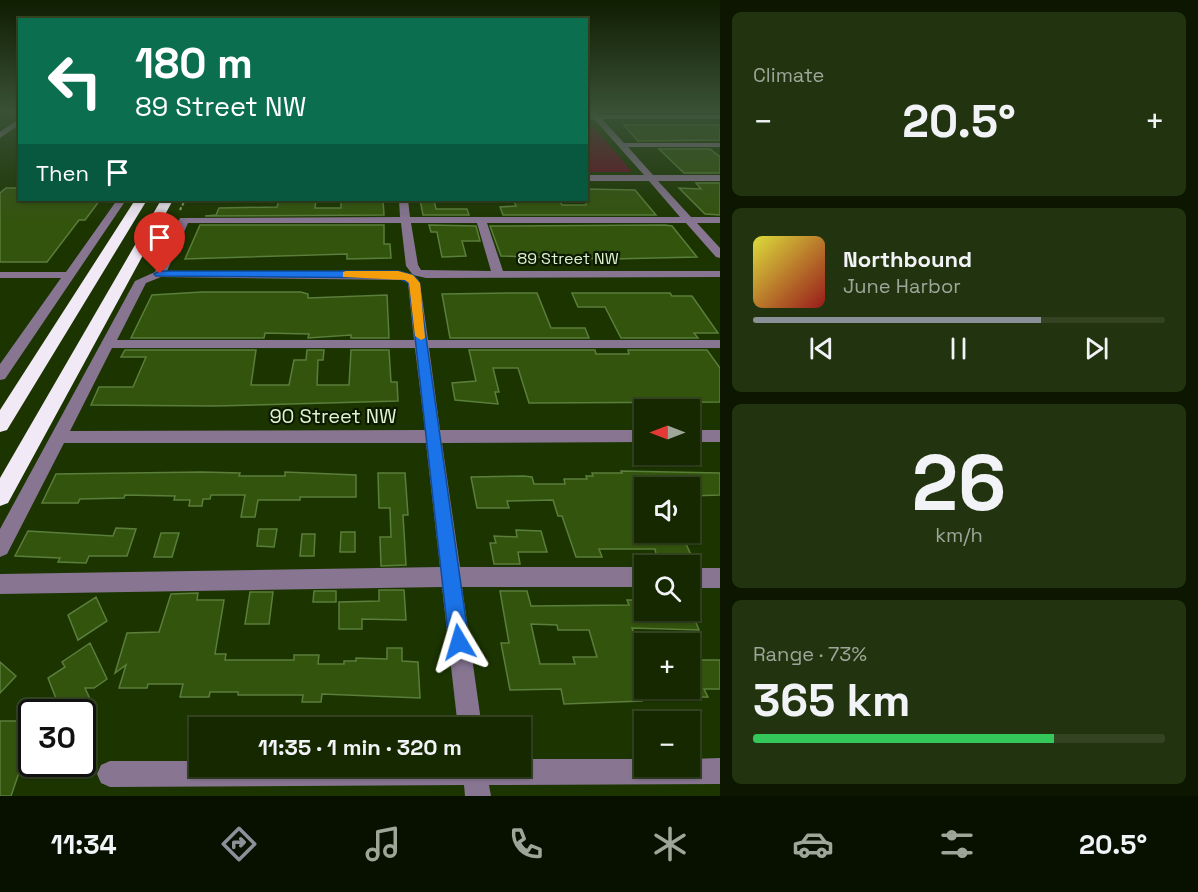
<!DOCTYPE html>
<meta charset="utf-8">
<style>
:root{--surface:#152800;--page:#22340f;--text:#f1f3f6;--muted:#9da699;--line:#344422;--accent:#8c9099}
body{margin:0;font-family:"Space Grotesk",sans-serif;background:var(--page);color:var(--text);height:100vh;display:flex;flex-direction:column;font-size:22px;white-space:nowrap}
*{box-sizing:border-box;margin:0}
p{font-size:20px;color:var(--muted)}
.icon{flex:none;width:33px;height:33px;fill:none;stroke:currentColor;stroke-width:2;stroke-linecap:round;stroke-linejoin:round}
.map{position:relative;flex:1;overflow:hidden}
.side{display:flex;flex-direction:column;gap:12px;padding:12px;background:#0c1600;width:478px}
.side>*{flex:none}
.top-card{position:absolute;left:18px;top:18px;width:570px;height:183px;border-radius:0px;box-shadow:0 2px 4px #0004,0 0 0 2px var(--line);background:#0b6e4f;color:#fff;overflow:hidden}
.needle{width:39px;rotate:270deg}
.buttons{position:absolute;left:634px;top:399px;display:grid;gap:12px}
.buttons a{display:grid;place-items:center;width:66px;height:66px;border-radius:0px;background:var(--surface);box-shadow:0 2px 4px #0004,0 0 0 2px var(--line);font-size:30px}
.speed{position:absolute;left:18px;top:699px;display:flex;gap:12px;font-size:30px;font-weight:700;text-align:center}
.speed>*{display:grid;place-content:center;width:78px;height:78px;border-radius:50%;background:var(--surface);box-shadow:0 2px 4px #0004,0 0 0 2px var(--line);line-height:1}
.speed .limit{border:3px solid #111;border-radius:9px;background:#fff;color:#111}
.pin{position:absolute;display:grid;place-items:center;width:51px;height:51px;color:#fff;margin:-62px -26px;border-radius:50% 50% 50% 0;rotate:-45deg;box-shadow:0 0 6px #0007}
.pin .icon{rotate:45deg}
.me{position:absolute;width:66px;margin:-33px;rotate:353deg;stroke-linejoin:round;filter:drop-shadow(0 0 4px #0008)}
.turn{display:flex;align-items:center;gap:21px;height:126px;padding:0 18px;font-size:27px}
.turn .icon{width:78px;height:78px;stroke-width:2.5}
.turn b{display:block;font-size:42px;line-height:51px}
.then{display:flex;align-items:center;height:57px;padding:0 18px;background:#0003;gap:12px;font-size:22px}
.big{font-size:45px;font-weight:700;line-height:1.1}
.side .widget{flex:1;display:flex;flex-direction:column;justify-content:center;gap:9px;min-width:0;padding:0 21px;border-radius:9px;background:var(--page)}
.side .dial{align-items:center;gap:0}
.dial b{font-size:78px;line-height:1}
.song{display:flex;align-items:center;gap:18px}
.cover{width:72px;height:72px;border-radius:9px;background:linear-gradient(135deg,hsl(60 70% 55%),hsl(0 70% 35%))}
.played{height:6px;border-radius:3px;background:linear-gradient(90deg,var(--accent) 70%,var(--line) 70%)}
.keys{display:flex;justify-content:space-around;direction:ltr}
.heat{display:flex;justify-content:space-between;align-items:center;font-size:33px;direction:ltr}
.charge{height:9px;border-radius:4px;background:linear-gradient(90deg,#34c759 73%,var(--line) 0)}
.trip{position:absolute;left:189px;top:717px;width:342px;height:60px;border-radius:0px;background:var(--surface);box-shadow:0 2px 4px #0004,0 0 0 2px var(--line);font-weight:700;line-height:60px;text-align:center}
.tabs{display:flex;height:96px;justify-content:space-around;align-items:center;background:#081000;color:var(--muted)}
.tabs .icon{width:42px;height:42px}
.tabs .current{color:var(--accent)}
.tabs b{font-size:27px;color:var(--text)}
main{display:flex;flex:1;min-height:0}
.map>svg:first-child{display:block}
</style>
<main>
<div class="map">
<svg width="720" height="796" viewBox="0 0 720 796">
<rect width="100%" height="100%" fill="#1c3500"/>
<!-- green -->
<path fill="#690c26" d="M586 121H589L632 172H587Z"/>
<!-- building -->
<path fill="#33540d" stroke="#5a7e3b" stroke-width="1.5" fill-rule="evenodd" d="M624 125H720V140L638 141Z
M659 149H710L720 157V173H684Z
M696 183H720V215L705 214 679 188 701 189Z
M6 188H20V200H100L85 220H79L47 262H0V193Z
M586 189 635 190 656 215H503L500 207 516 206 513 200H559L562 205H586Z
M279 200H316L315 208H341V200H383L384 215 205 216 216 215 219 208 277 207Z
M420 200H434L436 209H467L469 215H423Z
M200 225H384V244H390L391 258 347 259V254L185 259Z
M429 225 476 226 480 241H462L466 256 442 257 437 232H431Z
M665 225 672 226 697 257 612 259 501 256 490 226Z
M202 292H301L308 294V298L387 295 389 338H351V335L308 338 309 334 265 333 264 338H131L152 295Z
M517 293H537L551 328H585L589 338H450L442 294Z
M572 293H670L672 296H692L718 333H694L698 338H621L605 307H578Z
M125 350H256L251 385H289L294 360H306L307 350H324L323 360H318L317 385H349L351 350H389L391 382H397L398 401 215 406 91 405 99 387H133L146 357H121Z
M469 350H595L596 354H629L628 350H707L720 368V402L529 403 518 368H493L499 392H495L498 404 455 400 452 383 476 381Z
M621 471 720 473V495L690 496V488H645V532L681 533 691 555 656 554 655 549H599L602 557H576L562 516H558L553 500 507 501 509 508H477L471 477 524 476 532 477 534 484H565L564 479H587L586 476H593L592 473H622Z
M202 472 240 473 239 476H285V472L356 475V497H300V500H258L255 517H241L245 495H211L210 499H203L202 506H189L190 500H174L175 496 125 495 124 498 80 499 78 503H42L56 474Z
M378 473H405L408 515H403L406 565 381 566 380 537H391L390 508H379Z
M116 528 136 529 127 556H89L86 563 58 562 60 558 15 556 28 531 113 536Z
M259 529H277L274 547 257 546Z
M516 530 541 531 547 552H518L520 564H494L490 543H496L494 536 517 537Z
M341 532H355V552H340Z
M161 533H179L172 557H154Z
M302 534H315L314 556H300Z
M379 590H404L406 620 362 619V629H339V602L379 601Z
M314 591H336V602H313Z
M500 591H527L531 606 629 605 627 600H645V610H691L699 630 632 628 645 664V698H641L642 701 564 704 561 689 510 690 501 643H509ZM531 624 557 625 558 630H589L597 657H573L575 664H540Z
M250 592H273L269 624H245Z
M198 593 197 600H224L215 654H226L225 660H294V655H319L318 664H344V661H356V658L387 659V648H402V661L418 662 420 698 322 694 321 702H302L303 695H238V692H210L209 697H180L183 684H148L147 688H119L126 665 115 673 127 633 159 632 171 594Z
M96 597 107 621 78 640 68 615Z
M90 643 107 679 94 688H85L90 699 73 711 70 705 61 711 48 678 65 667 62 662Z
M690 655 693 660H720V689H704L708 697H690Z
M0 662 16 676 0 693Z
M0 721H32V755H25L11 796H0Z"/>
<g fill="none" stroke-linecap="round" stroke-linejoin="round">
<!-- path -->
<path stroke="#859c71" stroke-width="2" stroke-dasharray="3 2" stroke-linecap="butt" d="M180 210 185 200"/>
<!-- minor -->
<path fill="#877592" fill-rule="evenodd" d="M587 111H595L598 115H720V119H602L624 143H720V147H628L653 175H720V181H658L691 217H720V223H697L720 248V258L716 257 686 223H487L503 271H720V277L426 278 413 275 420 283 428 340H720V348H429L440 430H645V442L442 443 460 567H645V587H462L482 728H458L442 587 0 594V574L440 567 426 443H64L7 554 0 557V529L135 281 155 272 180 218 400 217 399 200H408L410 217H680L649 181H586V175H644L594 119H588L591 115ZM188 223H401L406 266 413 275 398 272 167 271ZM411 223H477L491 271 421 270 418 265ZM161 277 405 280 408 283 414 340H117L146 283ZM112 348H415L425 430 70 431Z
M20 118V124L0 138V132Z
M117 200H126L5 379 0 380V364L61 278H0V272H66Z
M690 430H720V442H690Z
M690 568H720V588H690Z
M720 758V784L489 785 491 796H465L464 785 110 787 101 783 97 774 101 765 110 761H200V766H520V759H645V766H690V759Z"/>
<!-- highway -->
<path fill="#f2e9f7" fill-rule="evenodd" d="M135 200H147L7 430 0 432V410Z
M161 200H173L8 503 0 506V478Z"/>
</g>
<!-- sky -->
<linearGradient id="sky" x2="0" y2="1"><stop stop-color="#0f1d00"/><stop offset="0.5" stop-color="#3a5137"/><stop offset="1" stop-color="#3a5137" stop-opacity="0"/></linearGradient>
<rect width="720" height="222" fill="url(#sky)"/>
<!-- route -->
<path fill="#1a73e8" stroke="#114b97" stroke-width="1.5" d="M160 271H398L413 275 418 280 469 642 466 649 459 652 452 649 449 642 409 283 398 278 156 276 154 274Z"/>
<!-- slow -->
<path fill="#f59e0b" d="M346 271H398L413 275 420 283 425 338 421 340 415 336 409 283 405 280 343 277V272Z"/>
<g text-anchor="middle" stroke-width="4.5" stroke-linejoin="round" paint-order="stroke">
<!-- far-street labels -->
<g font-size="16" fill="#def3d0" stroke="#0c1a01">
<text x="568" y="264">89 Street NW</text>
</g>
<!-- street labels -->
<g font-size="20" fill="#def3d0" stroke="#0c1a01">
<text x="333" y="423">90 Street NW</text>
</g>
</g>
</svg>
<div class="buttons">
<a><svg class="needle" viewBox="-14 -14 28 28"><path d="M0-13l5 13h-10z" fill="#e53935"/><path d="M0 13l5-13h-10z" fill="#9da699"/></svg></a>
<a><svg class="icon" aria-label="sound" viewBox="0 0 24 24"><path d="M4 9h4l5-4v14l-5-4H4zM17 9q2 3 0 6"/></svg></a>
<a><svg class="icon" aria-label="search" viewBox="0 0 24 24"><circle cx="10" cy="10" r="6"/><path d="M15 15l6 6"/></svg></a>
<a>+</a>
<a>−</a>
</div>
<div class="speed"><div class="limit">30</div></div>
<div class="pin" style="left:160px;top:274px;background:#d93025"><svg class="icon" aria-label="arrive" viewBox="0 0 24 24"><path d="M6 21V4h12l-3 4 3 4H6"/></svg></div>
<svg class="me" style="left:459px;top:642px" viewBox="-20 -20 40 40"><path d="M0-17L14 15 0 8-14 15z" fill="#1a73e8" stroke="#fff" stroke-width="4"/></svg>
<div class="trip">11:35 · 1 min · 320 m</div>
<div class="top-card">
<div class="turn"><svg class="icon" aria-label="left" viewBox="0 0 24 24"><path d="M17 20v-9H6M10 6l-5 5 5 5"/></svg><div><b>180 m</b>89 Street NW</div></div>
<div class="then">Then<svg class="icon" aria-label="arrive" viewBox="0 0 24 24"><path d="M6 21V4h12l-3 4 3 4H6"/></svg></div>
</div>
</div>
<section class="side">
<div class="widget"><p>Climate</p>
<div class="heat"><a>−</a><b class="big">20.5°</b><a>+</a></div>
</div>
<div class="widget">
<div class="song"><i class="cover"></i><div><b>Northbound</b><p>June Harbor</p></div></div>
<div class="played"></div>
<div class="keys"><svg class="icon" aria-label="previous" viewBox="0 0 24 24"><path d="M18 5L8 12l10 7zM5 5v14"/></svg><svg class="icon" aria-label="pause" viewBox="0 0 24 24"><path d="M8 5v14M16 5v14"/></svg><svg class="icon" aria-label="next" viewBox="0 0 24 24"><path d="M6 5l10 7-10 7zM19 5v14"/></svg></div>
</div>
<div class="widget dial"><b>26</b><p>km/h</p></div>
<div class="widget"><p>Range · 73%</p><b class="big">365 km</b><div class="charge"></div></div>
</section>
</main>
<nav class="tabs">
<b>11:34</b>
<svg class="icon current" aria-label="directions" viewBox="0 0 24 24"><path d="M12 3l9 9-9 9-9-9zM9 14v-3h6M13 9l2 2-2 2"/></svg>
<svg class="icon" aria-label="music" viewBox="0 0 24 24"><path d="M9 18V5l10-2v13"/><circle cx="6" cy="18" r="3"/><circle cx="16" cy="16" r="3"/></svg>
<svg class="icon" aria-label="phone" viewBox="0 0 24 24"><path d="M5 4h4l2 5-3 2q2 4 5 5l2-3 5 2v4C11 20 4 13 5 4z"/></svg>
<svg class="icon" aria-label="climate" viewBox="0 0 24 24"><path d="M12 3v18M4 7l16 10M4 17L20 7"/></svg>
<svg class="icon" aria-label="car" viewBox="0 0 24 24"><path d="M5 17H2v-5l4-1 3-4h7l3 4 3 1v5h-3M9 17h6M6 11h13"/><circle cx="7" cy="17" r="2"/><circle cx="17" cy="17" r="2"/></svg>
<svg class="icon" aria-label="filters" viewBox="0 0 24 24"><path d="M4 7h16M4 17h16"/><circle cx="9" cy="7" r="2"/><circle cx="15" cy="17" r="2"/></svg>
<b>20.5°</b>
</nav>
